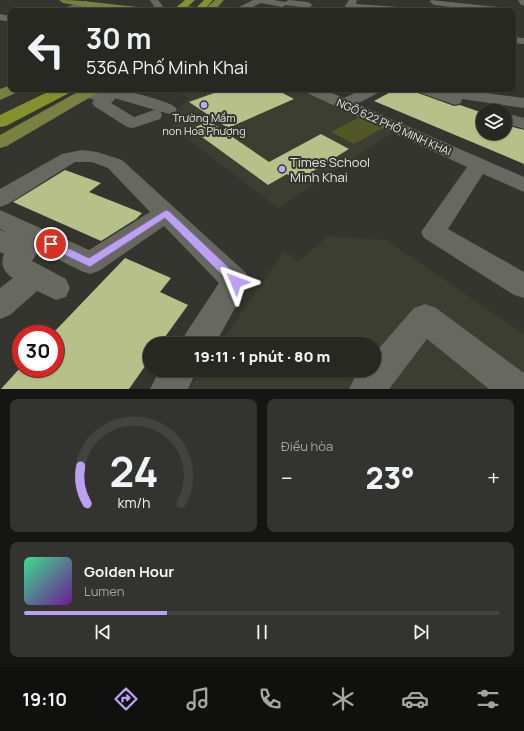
<!DOCTYPE html>
<html lang="vi">
<meta charset="utf-8">
<style>
:root{--surface:#272822;--page:#33342f;--text:#f1f3f6;--muted:#a4a6a5;--line:#434440;--accent:#bca0f2}
body{margin:0;font-family:Manrope,sans-serif;background:var(--page);color:var(--text);height:100vh;display:flex;flex-direction:column;font-size:15px;white-space:nowrap}
*{box-sizing:border-box;margin:0}
p{font-size:13px;color:var(--muted)}
.icon{flex:none;width:22px;height:22px;fill:none;stroke:currentColor;stroke-width:2;stroke-linecap:round;stroke-linejoin:round}
.map{position:relative;height:389px;overflow:hidden}
.side{display:flex;flex-direction:column;gap:10px;padding:10px;background:#151613;flex:1}
.side>*{flex:none}
.guide{position:absolute;left:8px;top:8px;width:508px;height:84px;border-radius:8px;box-shadow:0 1px 3px #0004,0 0 0 1px var(--line);background:#272822;color:var(--text);overflow:hidden}
.buttons{position:absolute;left:476px;top:104px;display:grid;gap:8px}
.buttons a{display:grid;place-items:center;width:36px;height:36px;border-radius:50%;background:var(--surface);box-shadow:0 1px 3px #0004,0 0 0 1px var(--line);font-size:20px}
.speed{position:absolute;left:12px;top:325px;display:flex;gap:8px;font-size:20px;font-weight:700;text-align:center}
.speed>*{display:grid;place-content:center;width:52px;height:52px;border-radius:50%;background:var(--surface);box-shadow:0 1px 3px #0004,0 0 0 1px var(--line);line-height:1}
.speed .limit{border:6px solid #d22;background:#fff;color:#111}
.pin{position:absolute;display:grid;place-items:center;width:34px;height:34px;color:#fff;margin:-17px;border:2px solid #fff;border-radius:50%;box-shadow:0 1px 4px #0007}
.me{position:absolute;width:44px;margin:-22px;rotate:314deg;stroke-linejoin:round;filter:drop-shadow(0 0 3px #0008)}
.turn{display:flex;align-items:center;gap:14px;height:84px;padding:0 12px;font-size:18px}
.turn .icon{width:52px;height:52px;stroke-width:2.5}
.turn b{display:block;font-size:28px;line-height:34px}
.big{font-size:30px;font-weight:800;line-height:1.1}
.side .tile{flex:1;display:flex;flex-direction:column;justify-content:center;gap:6px;min-width:0;padding:0 14px;border-radius:8px;background:var(--page)}
.side .dial{align-items:center;gap:0}
.dial svg{height:104px;overflow:visible;fill:none;stroke:var(--line);stroke-width:7;stroke-linecap:round;text-anchor:middle}
.dial text{fill:var(--text);stroke:none}
.song{display:flex;align-items:center;gap:12px}
.cover{width:48px;height:48px;border-radius:6px;background:linear-gradient(135deg,hsl(150 70% 55%),hsl(280 70% 35%))}
.played{height:4px;border-radius:2px;background:linear-gradient(90deg,var(--accent) 30%,var(--line) 30%)}
.keys{display:flex;justify-content:space-around;direction:ltr}
.heat{display:flex;justify-content:space-between;align-items:center;font-size:22px;direction:ltr}
.side .tiles{flex:1;display:grid;gap:10px;grid-template-columns:1fr 1fr}
.tile:last-child{grid-column:span 2}
.trip{position:absolute;left:143px;top:337px;width:238px;height:40px;border-radius:20px;background:var(--surface);box-shadow:0 1px 3px #0004,0 0 0 1px var(--line);font-weight:800;line-height:40px;text-align:center}
.dock{display:flex;height:64px;justify-content:space-around;align-items:center;background:#10100e;color:var(--muted)}
.dock .icon{width:28px;height:28px}
.dock .current{color:var(--accent)}
.dock b{font-size:18px;color:var(--text)}
.map>svg:first-child{display:block}
</style>
<div class="map">
<svg width="524" height="389" viewBox="0 0 524 389">
<rect width="100%" height="100%" fill="#34352e"/>
<!-- built -->
<path fill="#3b3e30" d="M180 89H305L397 130 278 208 170 126 192 118 175 112 190 98 175 93Z
M328 236 386 240 524 334V389H189L202 370H374V344H220L284 251 298 262Z"/>
<!-- green -->
<path fill="#515825" d="M360 117 383 128 354 144 331 132Z"/>
<!-- building -->
<path fill="#b7c089" d="M225 89H275L294 99 228 128 189 102Z
M396 89 408 92 415 89 418 93 454 106 460 105 483 113V133H505V125L524 130V164L374 101Z
M209 121 269 162 321 134 349 149 297 181 287 174 268 185 191 129Z
M65 170 101 183 89 192 142 213 136 219 101 241 13 202Z
M125 258 171 278 160 292 188 305 160 344H150V359L129 389H1L20 368H55V331Z"/>
<g fill="none" stroke-linecap="round" stroke-linejoin="round">
<!-- minor -->
<path fill="#676960" fill-rule="evenodd" d="M150 0H158L163 6 158 9 155 8Z
M253 0H274L285 2 289 0 308 2 313 5 308 8 286 5 282 7 261 3 244 11H231Z
M349 0H357L356 4 413 8 418 11C405 11 352 13 345 6Z
M431 0 507 8 512 11H484L434 5 430 2Z
M518 0H524V6L521 5Z
M86 1 91 4 89 6 73 11H58L60 9Z
M0 14 11 16V22L0 20Z
M513 37 524 38V44L513 43Z
M85 89C95 89 106 88 116 89 127 91 172 101 177 109L175 112 169 114 114 98 115 99 111 103 134 117 154 110 160 111 162 115 160 119 133 128 127 127 94 106 92 103 94 100 82 96 79 93 82 90Z
M303 89H322L344 98 363 89H382L380 92 357 104 524 177V192L483 174 448 229 524 272V298L514 295 424 238 421 232 467 167 305 92Z
M416 89H456L524 98V108L462 99 461 103 455 105 418 92Z
M505 113 524 118V129L505 123Z
M82 150 97 152 122 160 246 273 250 281 215 344H181L186 333 219 283 164 226 99 271 90 274 81 271 34 247 37 253 32 261 66 279 70 288 66 297 56 300 37 291 10 315 0 319V288L13 278C4 272 0 265 4 254L0 252V230L6 232 0 229V210L89 250 150 212 108 168 92 162H75L8 204 0 207V189L62 154Z
M425 304 436 308 524 373V389H489L427 339 389 389H349L355 377 360 370H374V354L414 308Z
M160 370H197L188 389H150Z"/>
<!-- major -->
<path fill="#798141" fill-rule="evenodd" d="M59 0C95 0 131 9 167 8 177 8 195 3 203 11H129L100 9 63 3Z
M215 0H224L214 11H203Z
M11 85V89H20L18 92 0 100V89Z
M83 89H101L99 92 7 146 0 148V135Z"/>
<!-- highway -->
<path fill="#85912d" fill-rule="evenodd" d="M185 0H195L183 11H172Z
M204 0H213L203 11H193Z
M54 89H73L71 92 6 126 0 127V115Z"/>
</g>
<!-- route -->
<path fill="#bca0f2" stroke="#7a689d" d="M166 210 169 211 240 278 242 282 240 285 236 286 232 285 165 218 90 267 48 247 46 244 48 241 51 240 89 258Z"/>
<!-- markers -->
<g fill="#bda9f5" stroke="#34352e" stroke-width="1.5">
<circle cx="204" cy="105" r="4"/>
<circle cx="282" cy="169" r="4"/>
</g>
<g text-anchor="middle" stroke-width="4" stroke-linejoin="round" paint-order="stroke">
<!-- far-poi labels -->
<g font-size="11" fill="#e4e5e0" stroke="#34352e">
<text x="204" y="122">Trường Mầm<tspan x="204" dy="13">non Hoa Phượng</tspan></text>
</g>
<!-- far-street labels -->
<g font-size="11" fill="#e4e5e0" stroke="#34352e">
<text transform="translate(394 127) rotate(24)" y="4">NGÕ 622 PHỐ MINH KHAI</text>
</g>
<!-- poi labels -->
<g font-size="13" fill="#e4e5e0" stroke="#34352e" text-anchor="start">
<text x="290" y="167">Times School<tspan x="290" dy="15">Minh Khai</tspan></text>
</g>
</g>
</svg>
<div class="buttons">
<a><svg class="icon" aria-label="layers" viewBox="0 0 24 24"><path d="M12 4l9 5-9 5-9-5zM3 14l9 5 9-5"/></svg></a>
</div>
<div class="speed"><div class="limit">30</div></div>
<div class="pin" style="left:51px;top:244px;background:#d93025"><svg class="icon" aria-label="arrive" viewBox="0 0 24 24"><path d="M6 21V4h12l-3 4 3 4H6"/></svg></div>
<svg class="me" style="left:236px;top:282px" viewBox="-20 -20 40 40"><path d="M0-17L14 15 0 8-14 15z" fill="#bca0f2" stroke="#fff" stroke-width="4"/></svg>
<div class="trip">19:11 · 1 phút · 80 m</div>
<div class="guide">
<div class="turn"><svg class="icon" aria-label="left" viewBox="0 0 24 24"><path d="M17 20v-9H6M10 6l-5 5 5 5"/></svg><div><b>30 m</b>536A Phố Minh Khai</div></div>
</div>
</div>
<section class="side">
<div class="tiles">
<div class="tile dial"><svg viewBox="0 0 100 80">
<path d="M14 69A42 42 0 1 1 86 69"/>
<path d="M14 69A42 42 0 0 1 9 40" stroke="#bca0f2"/>
<text x="50" y="56" font-size="32" font-weight="700">24</text>
<text x="50" y="72" font-size="11">km/h</text>
</svg></div>
<div class="tile"><p>Điều hòa</p>
<div class="heat"><a>−</a><b class="big">23°</b><a>+</a></div>
</div>
<div class="tile">
<div class="song"><i class="cover"></i><div><b>Golden Hour</b><p>Lumen</p></div></div>
<div class="played"></div>
<div class="keys"><svg class="icon" aria-label="previous" viewBox="0 0 24 24"><path d="M18 5L8 12l10 7zM5 5v14"/></svg><svg class="icon" aria-label="pause" viewBox="0 0 24 24"><path d="M8 5v14M16 5v14"/></svg><svg class="icon" aria-label="next" viewBox="0 0 24 24"><path d="M6 5l10 7-10 7zM19 5v14"/></svg></div>
</div>
</div>
</section>
<nav class="dock">
<b>19:10</b>
<svg class="icon current" aria-label="directions" viewBox="0 0 24 24"><path d="M12 3l9 9-9 9-9-9zM9 14v-3h6M13 9l2 2-2 2"/></svg>
<svg class="icon" aria-label="music" viewBox="0 0 24 24"><path d="M9 18V5l10-2v13"/><circle cx="6" cy="18" r="3"/><circle cx="16" cy="16" r="3"/></svg>
<svg class="icon" aria-label="phone" viewBox="0 0 24 24"><path d="M5 4h4l2 5-3 2q2 4 5 5l2-3 5 2v4C11 20 4 13 5 4z"/></svg>
<svg class="icon" aria-label="climate" viewBox="0 0 24 24"><path d="M12 3v18M4 7l16 10M4 17L20 7"/></svg>
<svg class="icon" aria-label="car" viewBox="0 0 24 24"><path d="M5 17H2v-5l4-1 3-4h7l3 4 3 1v5h-3M9 17h6M6 11h13"/><circle cx="7" cy="17" r="2"/><circle cx="17" cy="17" r="2"/></svg>
<svg class="icon" aria-label="filters" viewBox="0 0 24 24"><path d="M4 7h16M4 17h16"/><circle cx="9" cy="7" r="2"/><circle cx="15" cy="17" r="2"/></svg>
</nav>
